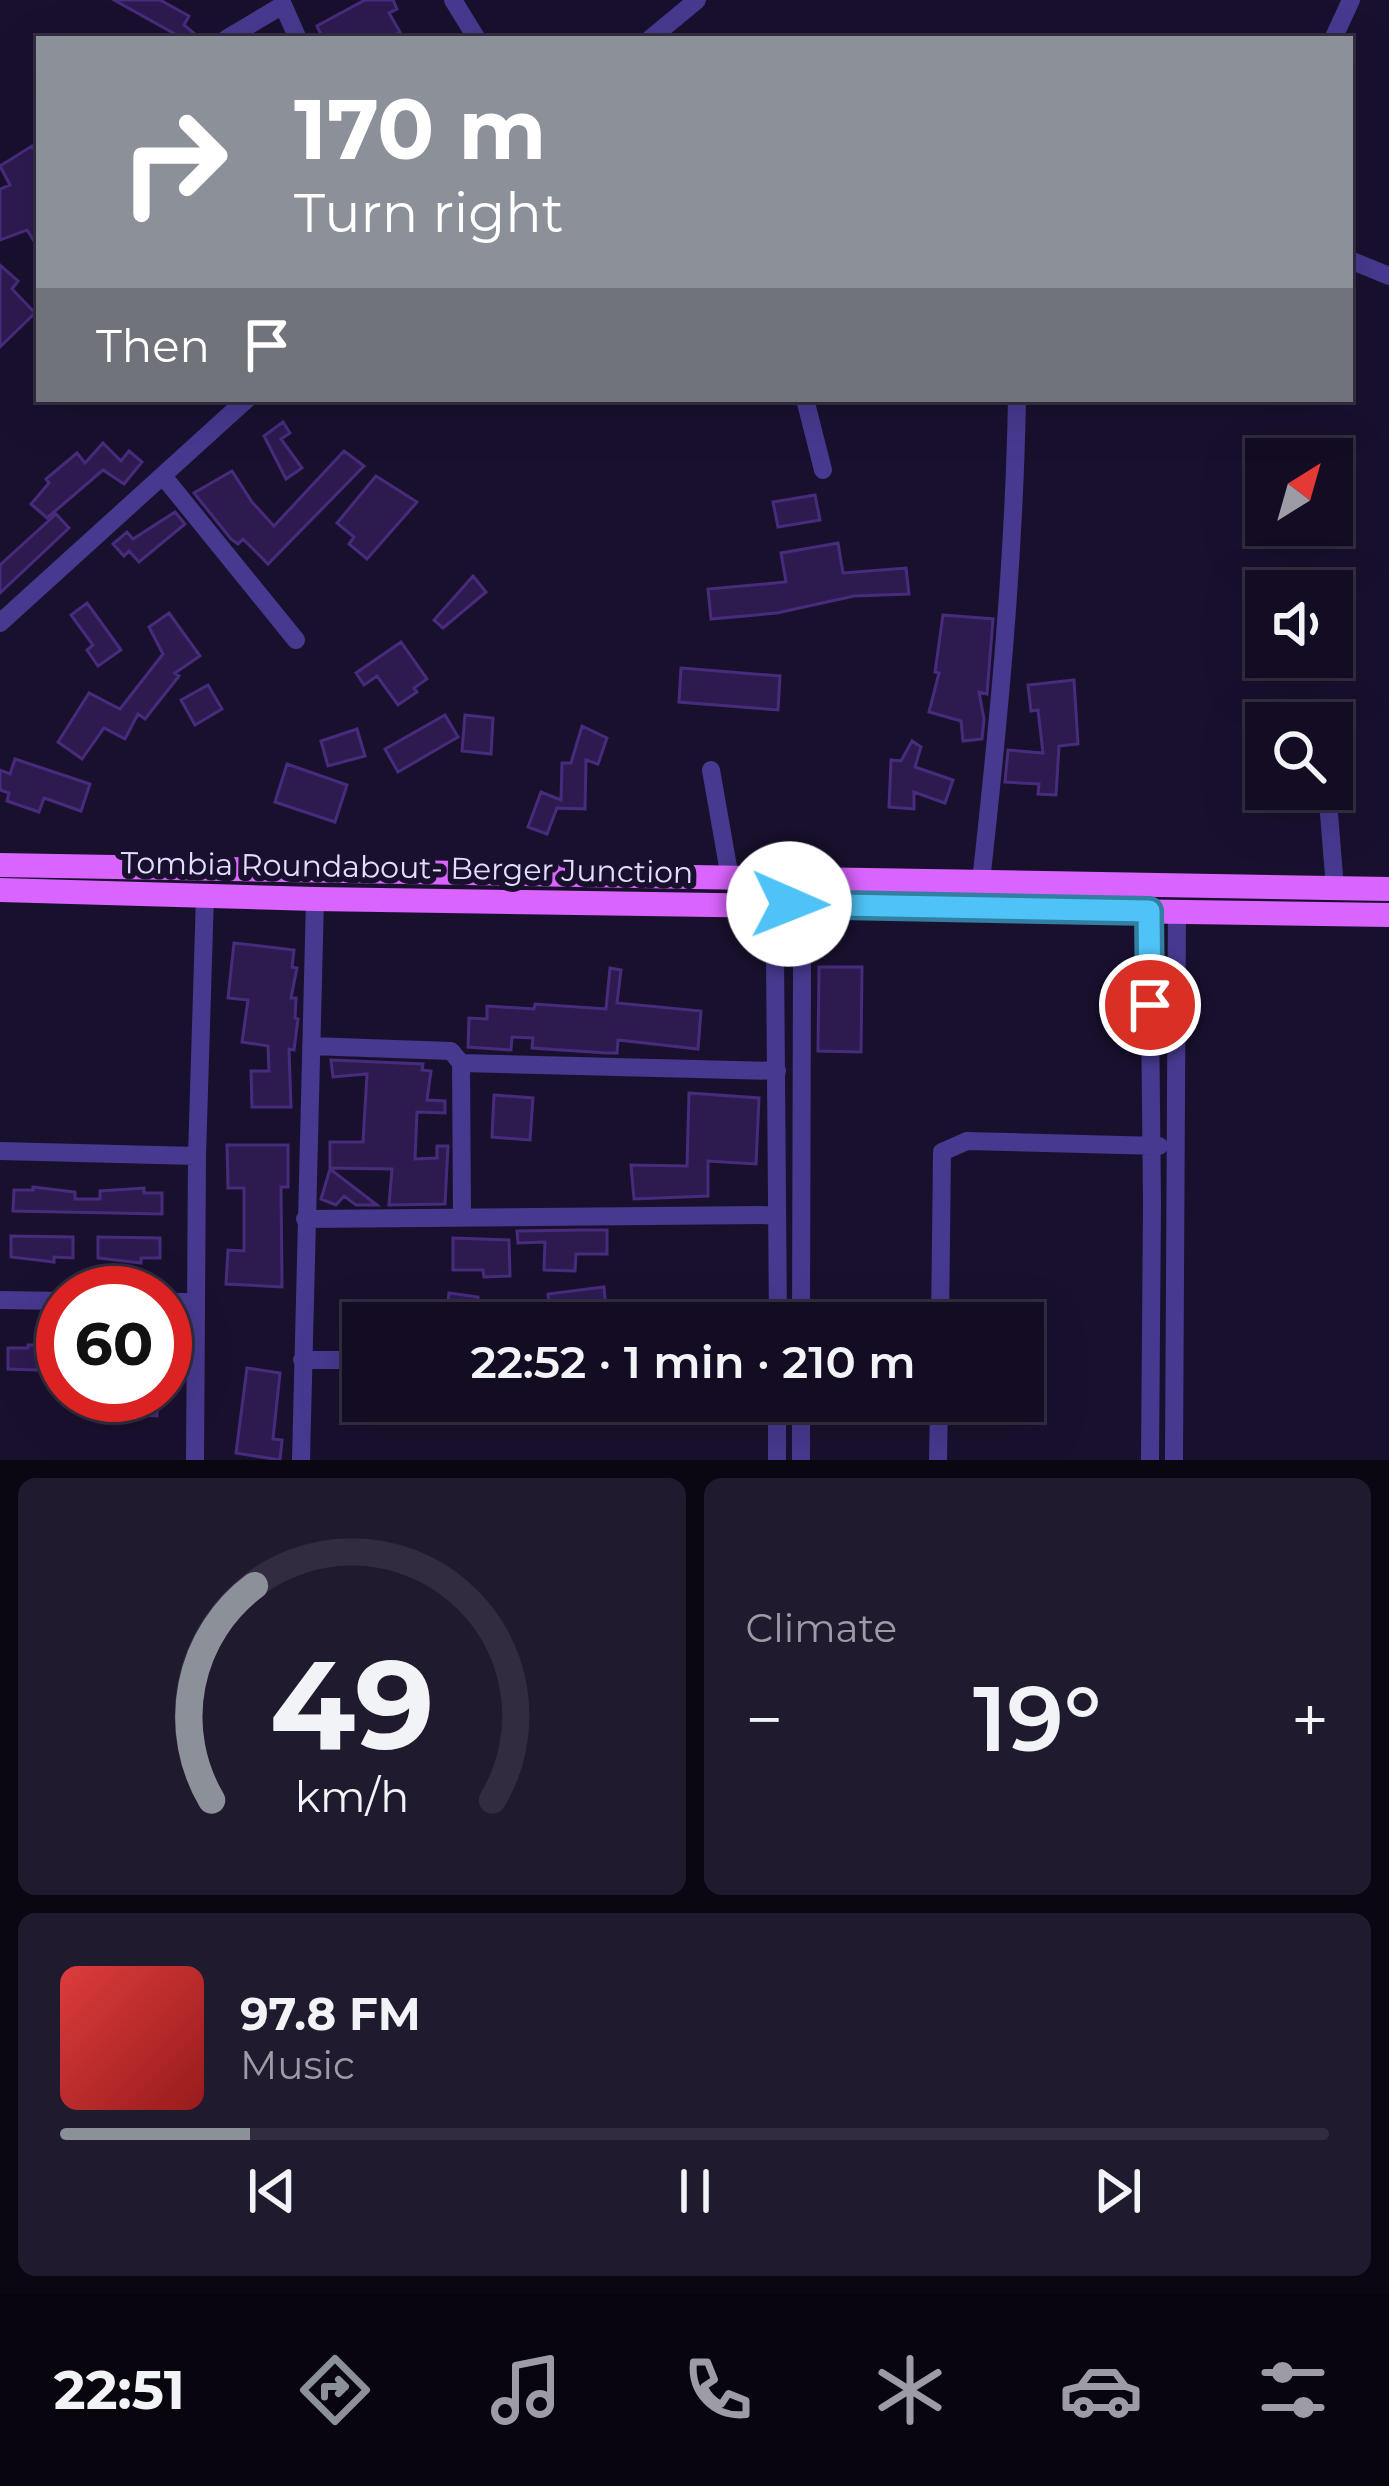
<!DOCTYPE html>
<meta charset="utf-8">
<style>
:root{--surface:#130c22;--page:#201a2f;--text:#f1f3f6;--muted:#9d9ba5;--line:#322c40;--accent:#8c9099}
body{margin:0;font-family:Montserrat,sans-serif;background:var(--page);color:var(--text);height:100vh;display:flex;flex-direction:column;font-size:45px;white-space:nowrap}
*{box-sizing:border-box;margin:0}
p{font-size:39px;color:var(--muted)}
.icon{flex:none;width:66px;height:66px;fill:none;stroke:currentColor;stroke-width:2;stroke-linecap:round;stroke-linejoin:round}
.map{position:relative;height:1460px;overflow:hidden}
.panel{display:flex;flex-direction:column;gap:18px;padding:18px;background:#0a0713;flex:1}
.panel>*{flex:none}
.guide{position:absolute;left:36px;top:36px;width:1317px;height:366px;border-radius:0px;box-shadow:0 12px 48px #0002,0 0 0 3px var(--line);background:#8c9099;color:#fff;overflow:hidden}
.needle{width:78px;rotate:37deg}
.controls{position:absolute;left:1245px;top:438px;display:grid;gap:24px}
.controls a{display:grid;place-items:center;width:108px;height:108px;border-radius:0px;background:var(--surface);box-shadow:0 12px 48px #0002,0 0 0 3px var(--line);font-size:60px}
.speed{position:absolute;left:36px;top:1266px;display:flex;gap:24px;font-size:60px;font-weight:700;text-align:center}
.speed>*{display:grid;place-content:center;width:156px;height:156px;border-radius:50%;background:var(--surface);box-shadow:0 12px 48px #0002,0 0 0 3px var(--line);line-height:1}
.speed .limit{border:18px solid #d22;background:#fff;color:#111}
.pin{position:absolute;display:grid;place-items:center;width:102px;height:102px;color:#fff;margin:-51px;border:6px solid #fff;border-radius:50%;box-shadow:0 3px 12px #0007}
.me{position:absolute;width:132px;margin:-66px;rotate:91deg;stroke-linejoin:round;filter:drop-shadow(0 0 9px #0008)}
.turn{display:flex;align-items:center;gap:42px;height:252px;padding:0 60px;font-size:54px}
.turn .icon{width:156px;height:156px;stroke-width:2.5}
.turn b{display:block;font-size:84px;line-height:102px}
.then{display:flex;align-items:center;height:114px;padding:0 60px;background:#0003;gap:24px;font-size:45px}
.big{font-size:90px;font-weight:600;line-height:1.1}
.panel .widget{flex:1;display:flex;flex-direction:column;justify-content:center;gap:18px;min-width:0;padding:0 42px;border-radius:18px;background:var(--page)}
.panel .dial{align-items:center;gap:0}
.dial svg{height:312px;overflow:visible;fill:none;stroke:var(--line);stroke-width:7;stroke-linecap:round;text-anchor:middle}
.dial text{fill:var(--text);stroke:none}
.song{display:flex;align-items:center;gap:36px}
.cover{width:144px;height:144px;border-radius:18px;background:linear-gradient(135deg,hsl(0 70% 55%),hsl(0 70% 35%))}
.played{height:12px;border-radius:6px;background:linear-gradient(90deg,var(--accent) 15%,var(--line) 15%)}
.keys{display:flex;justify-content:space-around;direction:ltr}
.heat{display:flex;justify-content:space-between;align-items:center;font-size:66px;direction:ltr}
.panel .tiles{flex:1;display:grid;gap:18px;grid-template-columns:1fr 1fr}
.widget:last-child{grid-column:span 2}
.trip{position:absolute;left:342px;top:1302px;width:702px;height:120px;border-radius:0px;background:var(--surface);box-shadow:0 12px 48px #0002,0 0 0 3px var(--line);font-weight:600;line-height:120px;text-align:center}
.menu{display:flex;height:192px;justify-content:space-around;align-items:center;background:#08050e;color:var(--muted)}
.menu .icon{width:84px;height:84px}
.menu .current{color:var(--accent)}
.menu b{font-size:54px;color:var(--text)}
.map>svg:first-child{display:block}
</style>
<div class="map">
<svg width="1389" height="1460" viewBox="0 0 1389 1460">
<rect width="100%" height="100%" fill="#19102e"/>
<!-- building -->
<path fill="#2d1b50" stroke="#472c7d" stroke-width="3" d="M114 0H160L189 16 184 25 201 39H184Z
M365 0H393L397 9 389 13 400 32 386 39H323L317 26Z
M32 146 39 157V249L27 230 0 240V189L10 185 0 166Z
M0 265 18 281 12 289 35 313 0 347Z
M283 422 290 433 281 439 302 468 286 479 264 436Z
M103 443 121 461 129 451 142 462 124 484 103 470 47 518 31 504 49 483 46 479 77 453 85 463Z
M344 451 364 466 268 564 243 539 238 544 231 539 194 493 232 471 252 502 274 526Z
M376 476 417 502 367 559 349 544 354 537 337 523Z
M815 495 820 520 778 527 773 502Z
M175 512 185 524 139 562 129 551 124 556 113 544 127 532 133 539Z
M56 514 69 528 0 593V565Z
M838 543 843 573 906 568 909 594 854 596 777 613 711 619 708 589 786 582 781 553Z
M473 576 486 592 443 628 434 620Z
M87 603 121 650 98 666 87 650 93 645 71 615Z
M169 613 200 656 175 673 179 676 145 719 138 714 125 739 104 728 82 759 58 742 89 693 120 709 163 654 149 627Z
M943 615 993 619 987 694 979 692 984 719 982 739 963 741 961 721 929 712 939 673 935 672Z
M401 642 427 679 414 688 417 692 398 705 377 676 364 685 356 673Z
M681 668 780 676 778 710 679 702Z
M1074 680 1078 744 1059 746 1056 795 1038 794 1039 784 1005 782 1008 750 1043 753 1038 710 1031 711 1028 685Z
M208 685 222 709 195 725 181 700Z
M445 715 458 737 398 772 385 749Z
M465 715 493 718 491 754 462 751Z
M582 726 607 738 598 764 586 760 585 809 557 808 547 834 528 827 541 792 561 800 562 763H571Z
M357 729 365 756 328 766 321 741Z
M912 741 921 747 915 767 953 780 945 803 914 792V809L889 807 891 760 901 761Z
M15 759 90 784 81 811 44 798 39 812 7 801 9 793 0 790V770L10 774Z
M287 764 347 785 335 822 275 802Z
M234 943 294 950 292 967 297 968 291 998H296L295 1018 298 1019 294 1050 289 1049 291 1107H252L251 1071H269L268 1046 242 1042 248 1000 228 998Z
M819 967H862L861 1052 818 1051Z
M610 968 621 970 617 1003 701 1011 698 1049 618 1040 617 1053H607L532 1048 533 1038 512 1037 511 1050 468 1047 469 1018 487 1019V1006L534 1009 535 1004 606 1009Z
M331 1060 423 1064 422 1070 431 1071 427 1100 445 1101V1113L417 1112 415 1159 437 1158V1146H448L445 1204 389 1205 392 1169 330 1168V1142H363L367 1074 333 1077Z
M689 1093 759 1098 756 1164 708 1161V1196L634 1199 631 1165 687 1166Z
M494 1095 533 1098 530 1140 492 1137Z
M227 1145H288V1187H281L282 1287 226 1284 228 1250 244 1251V1188H228Z
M330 1169 377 1205H356L344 1196 336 1205 321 1199Z
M33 1187 75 1192V1199H100V1191L144 1188V1193H162V1214L13 1211 14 1190H33Z
M581 1230H607V1254H576L575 1271 544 1270 545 1242 518 1243 517 1231Z
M11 1236 73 1237V1258L54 1257V1262L11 1257Z
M98 1237 160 1238V1258H141V1263L98 1258Z
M453 1238 509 1240 510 1276 484 1277 483 1270H453Z
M604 1287 607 1323H554L550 1318 548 1294Z
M449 1293 478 1297 476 1323 446 1320Z
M28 1345H52V1350H63V1371L8 1369V1348H28Z
M247 1368 280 1373 273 1439 282 1440 280 1460 236 1453Z
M95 1395H157V1416L138 1415V1419L95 1415Z"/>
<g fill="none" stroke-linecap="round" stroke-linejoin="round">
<!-- minor -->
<path stroke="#47398f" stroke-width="18" d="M453 0 477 39
M226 39 283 5 298 39
M650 39 697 0
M1333 39 1351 0
M1350 260 1389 276
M805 399 823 470
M163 476 296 640
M0 623 247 399
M711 770 730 878
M1327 789 1335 888
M981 881C999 720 1014 561 1017 399
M757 903 775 953 778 1323
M1149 911 1152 1203 1150 1460
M311 1046 451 1051 461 1063 462 1217
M461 1063 777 1071
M0 1151 197 1156
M305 1219 777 1215
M0 1300 63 1301
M165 1302H195
M801 1323 802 960 806 937 821 905
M940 1323 942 1152 967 1141 1159 1146
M302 1360H363
M195 1460 197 1156 205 895
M301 1460 315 899
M777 1460V1401
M801 1460V1401
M938 1460 939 1401
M1174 1460 1177 911"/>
<!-- major -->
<path stroke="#da64ff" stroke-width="24" d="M0 865 1389 889
M0 890 315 899 1389 915"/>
</g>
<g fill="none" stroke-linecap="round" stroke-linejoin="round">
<!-- route casing -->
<g stroke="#337fa1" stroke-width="30">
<path id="route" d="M789 904 1149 911 1150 1005"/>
</g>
<!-- route -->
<use href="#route" stroke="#4fc3f7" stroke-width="21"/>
</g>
<g text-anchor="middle" stroke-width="12" stroke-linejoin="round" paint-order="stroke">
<!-- street labels -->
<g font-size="30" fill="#e5ddff" stroke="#19102e">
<text transform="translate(407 868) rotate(1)" y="10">Tombia Roundabout- Berger Junction</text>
</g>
</g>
</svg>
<div class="controls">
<a><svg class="needle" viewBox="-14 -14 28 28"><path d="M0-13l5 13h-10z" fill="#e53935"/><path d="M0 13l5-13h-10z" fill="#9d9ba5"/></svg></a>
<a><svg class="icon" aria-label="sound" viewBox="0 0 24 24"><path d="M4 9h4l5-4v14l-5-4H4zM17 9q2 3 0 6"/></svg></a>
<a><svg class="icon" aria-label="search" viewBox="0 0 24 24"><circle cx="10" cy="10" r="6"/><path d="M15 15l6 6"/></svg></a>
</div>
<div class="speed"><div class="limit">60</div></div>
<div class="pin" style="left:1150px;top:1005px;background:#d93025"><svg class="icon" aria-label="arrive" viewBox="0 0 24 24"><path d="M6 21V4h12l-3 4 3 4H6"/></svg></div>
<svg class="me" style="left:789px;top:904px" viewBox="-20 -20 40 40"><circle r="19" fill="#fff"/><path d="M0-13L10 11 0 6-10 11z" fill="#4fc3f7"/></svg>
<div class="trip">22:52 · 1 min · 210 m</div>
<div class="guide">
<div class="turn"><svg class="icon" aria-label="right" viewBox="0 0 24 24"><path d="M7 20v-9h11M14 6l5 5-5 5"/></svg><div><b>170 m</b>Turn right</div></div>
<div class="then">Then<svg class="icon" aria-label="arrive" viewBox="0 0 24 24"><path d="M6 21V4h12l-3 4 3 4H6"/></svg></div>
</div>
</div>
<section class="panel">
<div class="tiles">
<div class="widget dial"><svg viewBox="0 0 100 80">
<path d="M14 69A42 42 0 1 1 86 69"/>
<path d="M14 69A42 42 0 0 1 25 14" stroke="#8c9099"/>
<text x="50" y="56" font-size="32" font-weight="700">49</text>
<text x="50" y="72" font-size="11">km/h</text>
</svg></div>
<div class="widget"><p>Climate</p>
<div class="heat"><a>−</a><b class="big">19°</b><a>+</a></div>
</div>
<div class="widget">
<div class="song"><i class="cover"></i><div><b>97.8 FM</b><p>Music</p></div></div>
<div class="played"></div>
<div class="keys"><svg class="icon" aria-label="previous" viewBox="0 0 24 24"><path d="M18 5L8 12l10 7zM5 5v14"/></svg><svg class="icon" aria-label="pause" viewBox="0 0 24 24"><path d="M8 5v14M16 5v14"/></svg><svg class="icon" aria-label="next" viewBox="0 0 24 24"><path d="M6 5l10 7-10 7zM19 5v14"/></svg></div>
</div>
</div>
</section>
<nav class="menu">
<b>22:51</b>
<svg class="icon current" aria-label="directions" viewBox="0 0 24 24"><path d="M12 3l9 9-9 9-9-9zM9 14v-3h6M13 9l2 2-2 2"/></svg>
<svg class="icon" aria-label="music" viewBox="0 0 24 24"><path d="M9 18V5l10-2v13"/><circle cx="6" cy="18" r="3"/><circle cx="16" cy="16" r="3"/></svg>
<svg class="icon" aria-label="phone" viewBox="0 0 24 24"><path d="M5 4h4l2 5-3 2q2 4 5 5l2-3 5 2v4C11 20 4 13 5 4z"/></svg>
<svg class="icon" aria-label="climate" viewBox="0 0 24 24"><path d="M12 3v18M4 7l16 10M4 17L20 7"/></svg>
<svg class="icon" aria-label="car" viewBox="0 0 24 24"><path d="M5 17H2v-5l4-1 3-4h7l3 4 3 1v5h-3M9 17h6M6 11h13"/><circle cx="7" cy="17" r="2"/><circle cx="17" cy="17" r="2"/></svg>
<svg class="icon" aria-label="filters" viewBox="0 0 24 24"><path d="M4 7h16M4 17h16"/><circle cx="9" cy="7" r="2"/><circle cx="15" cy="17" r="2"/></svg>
</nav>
